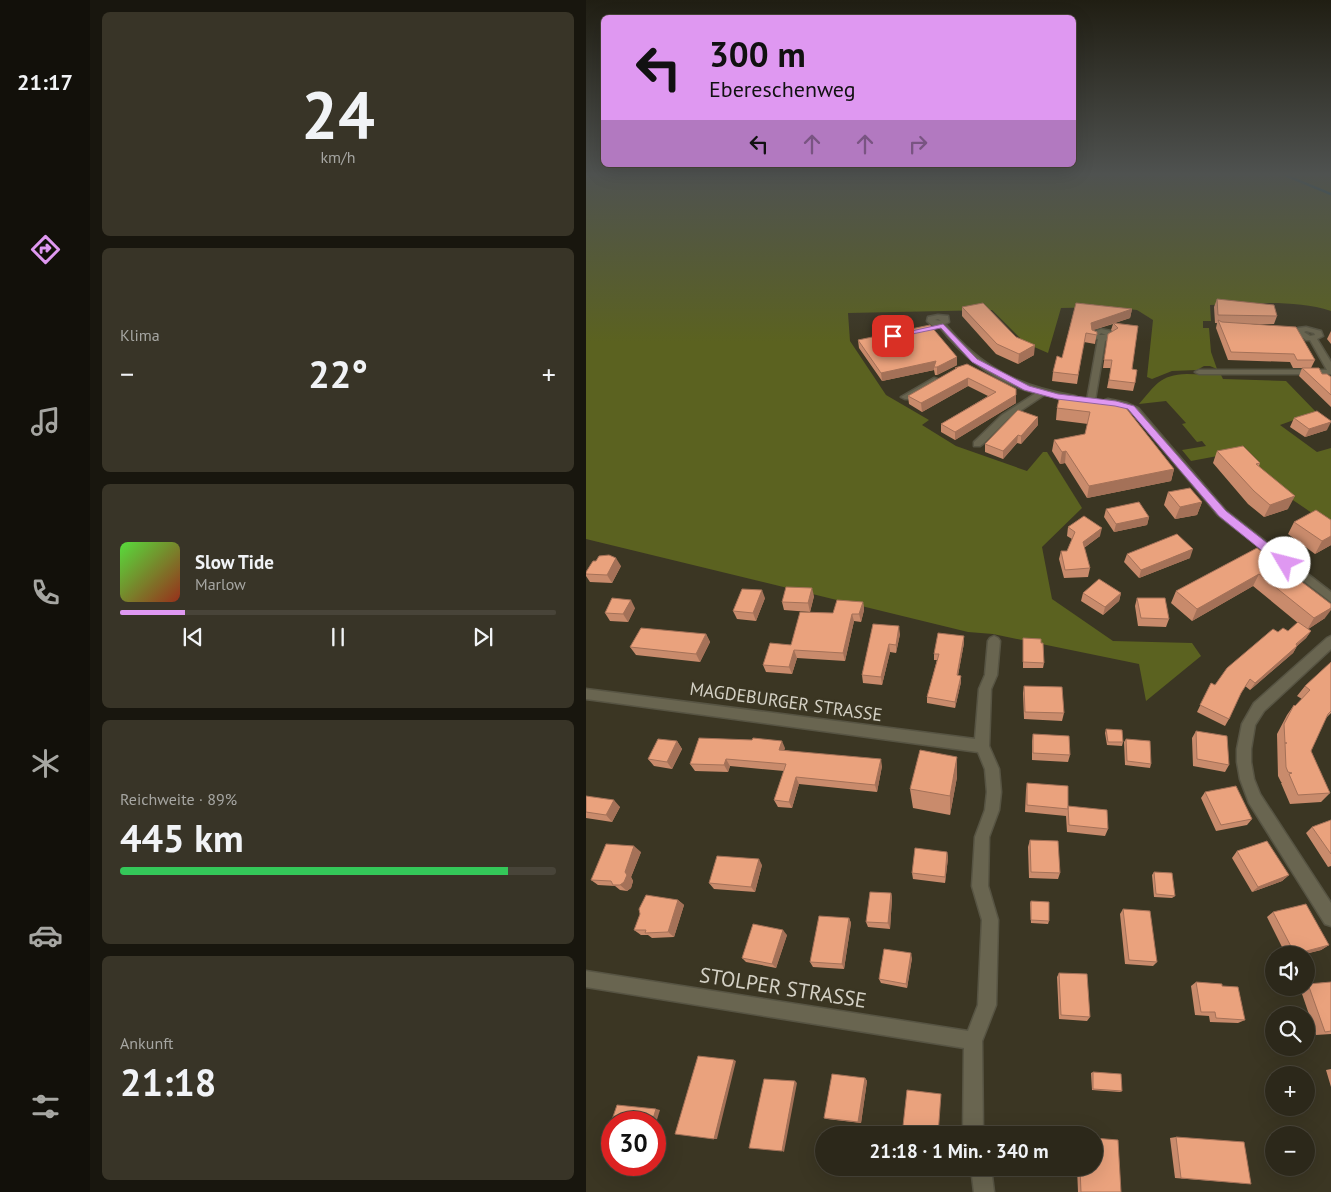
<!DOCTYPE html>
<html lang="de">
<meta charset="utf-8">
<style>
:root{--surface:#2c281a;--page:#383427;--text:#f1f3f6;--muted:#a6a6a2;--line:#484439;--accent:#df98f1}
body{margin:0;font-family:"PT Sans",sans-serif;background:var(--page);color:var(--text);height:100vh;display:flex;flex-direction:column;font-size:19px;white-space:nowrap}
*{box-sizing:border-box;margin:0}
p{font-size:16px;color:var(--muted)}
.icon{flex:none;width:28px;height:28px;fill:none;stroke:currentColor;stroke-width:2;stroke-linecap:round;stroke-linejoin:round}
.map{position:relative;flex:1;overflow:hidden}
.panel{display:flex;flex-direction:column;gap:12px;padding:12px;background:#18160e;width:496px}
.panel>*{flex:none}
.banner{position:absolute;left:15px;top:15px;width:475px;height:152px;border-radius:8px;box-shadow:0 5px 20px #0002,0 0 0 1px var(--line);background:#df98f1;color:#111;overflow:hidden}
.fabs{position:absolute;left:679px;top:946px;display:grid;gap:10px}
.fabs a{display:grid;place-items:center;width:50px;height:50px;border-radius:50%;background:var(--surface);box-shadow:0 5px 20px #0002,0 0 0 1px var(--line);font-size:25px}
.speed{position:absolute;left:15px;top:1111px;display:flex;gap:10px;font-size:25px;font-weight:700;text-align:center}
.speed>*{display:grid;place-content:center;width:65px;height:65px;border-radius:50%;background:var(--surface);box-shadow:0 5px 20px #0002,0 0 0 1px var(--line);line-height:1}
.speed .limit{border:8px solid #d22;background:#fff;color:#111}
.pin{position:absolute;display:grid;place-items:center;width:42px;height:42px;color:#fff;margin:-21px;border-radius:10px;box-shadow:0 2px 8px #0006}
.me{position:absolute;width:55px;margin:-28px;rotate:307deg;stroke-linejoin:round;filter:drop-shadow(0 0 4px #0008)}
.turn{display:flex;align-items:center;gap:18px;height:105px;padding:0 25px;font-size:22px}
.turn .icon{width:65px;height:65px;stroke-width:2.5}
.turn b{display:block;font-size:35px;line-height:42px}
.lanes{display:flex;align-items:center;height:48px;padding:0 25px;background:#0003;justify-content:center;gap:25px;direction:ltr}
.lanes .off{opacity:.35}
.big{font-size:38px;font-weight:700;line-height:1.1}
.panel .widget{flex:1;display:flex;flex-direction:column;justify-content:center;gap:8px;min-width:0;padding:0 18px;border-radius:8px;background:var(--page)}
.panel .dial{align-items:center;gap:0}
.dial b{font-size:65px;line-height:1}
.song{display:flex;align-items:center;gap:15px}
.cover{width:60px;height:60px;border-radius:8px;background:linear-gradient(135deg,hsl(110 70% 55%),hsl(10 70% 35%))}
.played{height:5px;border-radius:2px;background:linear-gradient(90deg,var(--accent) 15%,var(--line) 15%)}
.keys{display:flex;justify-content:space-around;direction:ltr}
.heat{display:flex;justify-content:space-between;align-items:center;font-size:28px;direction:ltr}
.charge{height:8px;border-radius:4px;background:linear-gradient(90deg,#34c759 89%,var(--line) 0)}
.trip{position:absolute;left:229px;top:1126px;width:288px;height:50px;border-radius:25px;background:var(--surface);box-shadow:0 5px 20px #0002,0 0 0 1px var(--line);font-weight:700;line-height:50px;text-align:center}
main{display:flex;flex:1;min-height:0}
.dock{display:flex;flex-direction:column;width:90px;justify-content:space-around;align-items:center;background:#12100a;color:var(--muted)}
.dock .icon{width:35px;height:35px}
.dock .selected{color:var(--accent)}
.dock b{font-size:22px;color:var(--text)}
.map>svg:first-child{display:block}
</style>
<main>
<nav class="dock">
<b>21:17</b>
<svg class="icon selected" aria-label="directions" viewBox="0 0 24 24"><path d="M12 3l9 9-9 9-9-9zM9 14v-3h6M13 9l2 2-2 2"/></svg>
<svg class="icon" aria-label="music" viewBox="0 0 24 24"><path d="M9 18V5l10-2v13"/><circle cx="6" cy="18" r="3"/><circle cx="16" cy="16" r="3"/></svg>
<svg class="icon" aria-label="phone" viewBox="0 0 24 24"><path d="M5 4h4l2 5-3 2q2 4 5 5l2-3 5 2v4C11 20 4 13 5 4z"/></svg>
<svg class="icon" aria-label="climate" viewBox="0 0 24 24"><path d="M12 3v18M4 7l16 10M4 17L20 7"/></svg>
<svg class="icon" aria-label="car" viewBox="0 0 24 24"><path d="M5 17H2v-5l4-1 3-4h7l3 4 3 1v5h-3M9 17h6M6 11h13"/><circle cx="7" cy="17" r="2"/><circle cx="17" cy="17" r="2"/></svg>
<svg class="icon" aria-label="filters" viewBox="0 0 24 24"><path d="M4 7h16M4 17h16"/><circle cx="9" cy="7" r="2"/><circle cx="15" cy="17" r="2"/></svg>
</nav>
<section class="panel">
<div class="widget dial"><b>24</b><p>km/h</p></div>
<div class="widget"><p>Klima</p>
<div class="heat"><a>−</a><b class="big">22°</b><a>+</a></div>
</div>
<div class="widget">
<div class="song"><i class="cover"></i><div><b>Slow Tide</b><p>Marlow</p></div></div>
<div class="played"></div>
<div class="keys"><svg class="icon" aria-label="previous" viewBox="0 0 24 24"><path d="M18 5L8 12l10 7zM5 5v14"/></svg><svg class="icon" aria-label="pause" viewBox="0 0 24 24"><path d="M8 5v14M16 5v14"/></svg><svg class="icon" aria-label="next" viewBox="0 0 24 24"><path d="M6 5l10 7-10 7zM19 5v14"/></svg></div>
</div>
<div class="widget"><p>Reichweite · 89%</p><b class="big">445 km</b><div class="charge"></div></div>
<div class="widget"><p>Ankunft</p><b class="big">21:18</b></div>
</section>
<div class="map">
<svg width="745" height="1192" viewBox="0 0 745 1192">
<rect width="100%" height="100%" fill="#3b3623"/>
<!-- green -->
<path fill="#5b6220" d="M0 175H745V311C707 299 664 304 624 305L625 321H617V328H623L625 352 631 369 624 366H618L611 370 586 371 566 379 561 377 567 320 551 310 523 307 475 308 462 353 439 343 406 310 262 313 264 341 300 395 343 420 336 425 370 446 441 471 457 452H461L496 508 456 547 466 599 527 641 606 643 615 656 560 701 553 664 407 634 382 632 0 539Z
M601 374 635 375 637 379 700 381 730 412 694 425 731 452 745 448V526L701 496 658 451 605 461 596 450 620 446 616 441 611 442 596 424 600 423 580 401 553 404C570 385 573 375 601 374Z"/>
<g fill="none" stroke-linecap="round" stroke-linejoin="round">
<!-- stream -->
<path stroke="#0f5673" stroke-width="2.5" d="M699 175 745 194"/>
<!-- minor casing -->
<g stroke="#575443" stroke-width="3">
<path id="minor" d="M352 315 362 316 363 322 359 324C395 368 434 387 489 396L493 398 489 400 458 395 422 419 398 443 394 446H388V442L416 415 450 393C410 383 378 358 353 326H347L341 321 342 317ZM352 319 355 321 349 320Z
M720 327 735 331 737 336 731 339 745 362V374H613L609 372 613 370H741L724 340H720L710 333 712 328ZM720 331 728 333 729 335 724 336 718 332Z
M515 329 525 331 529 336 519 341 509 400 505 403 501 400 512 339 506 338 505 333ZM515 333 520 335H513Z
M348 378 355 380 322 399H319L315 397Z
M522 399 541 403 552 408 640 511 745 592V602L632 515 546 412 536 407 519 404V400Z
M408 636 412 638 414 641 411 675 405 689 403 746 413 769 415 792 413 810 403 837 402 886 412 920 410 1005 396 1041 397 1135H377L378 1048 0 987V971L382 1031 392 1005 396 920 386 886 389 837 399 810 401 792 399 769 392 752 0 699V689L389 739 393 689 399 675 402 641 404 638Z
M745 636V649L678 711 669 725 665 749V762L668 779 674 794 745 903V926L739 924 663 803 654 779 651 762V749L656 724 668 703 741 638Z
M385 1168H405L408 1192H388Z"/>
</g>
<!-- minor -->
<use href="#minor" fill="#696550" fill-rule="evenodd"/>
</g>
<!-- wall -->
<path fill="#c98b6c" d="M631 299 691 316 688 324H661L729 360 725 368 736 374 745 377V407L713 376 716 368H707L704 362 642 360 630 328 631 323H629L628 307Z
M490 303 546 309 544 318 529 323 552 326 546 369 549 383 547 391 521 388 525 368H517L522 334 527 332 525 330 527 324 507 330 511 332 509 344 498 342 491 384 466 381 467 372 476 358Z
M376 307 448 355 432 364 410 354 376 316Z
M745 331V344L741 339Z
M272 340 371 365 351 375H349L348 370 296 381 273 348Z
M369 368 430 395V403L369 440 355 432V424L402 396 382 386 336 412 323 404 322 396 369 370Z
M536 403 588 469 585 481 501 498 479 463 474 464 466 451 468 440 499 434 502 424 470 420 471 408Z
M708 418 741 430 719 437 704 427Z
M452 425 435 444 431 443 417 459 399 452V444Z
M631 451 674 463 673 466 702 509 678 517 662 504 627 463Z
M582 492 616 502 611 515 589 519 578 505Z
M520 509 563 517 561 525 528 532 518 517Z
M745 520V545L729 554 702 534 708 522Z
M482 527 514 536 498 548 504 568 502 577 478 578 473 559 475 551H481L486 539 481 536Z
M671 548 739 618 722 629 725 631 720 638 711 646 707 653 664 690 659 686 654 695 643 719 639 726 611 712 625 683 629 685 692 632 702 631 712 623 667 586 606 621 585 603 590 591Z
M541 554 604 558 553 578 538 562Z
M35 566 26 583 4 582 0 576V572Z
M497 593H535L533 601 517 615 495 601Z
M228 596 224 612 198 610 196 602Z
M179 598 170 621 151 619 147 611Z
M551 598 583 619 580 627 552 626 549 606Z
M277 602 278 610 275 622 268 621 259 661 211 658 206 674 180 672 177 665 247 613Z
M49 608 42 622 24 621 19 613Z
M287 624 314 634 310 653 304 652 296 685 277 683 276 675Z
M120 634 124 642 114 662 50 655 44 647Z
M378 636V643L372 675 375 676V682L369 708 341 703V697L351 660H348V654Z
M437 638 455 643 458 663 457 668H437Z
M745 662V713L740 718 725 751 744 793 735 802 704 804 695 783 696 782H695L692 776 691 734 701 715 708 705 709 706 716 699 711 696 719 686Z
M438 686 478 713 476 721 438 719 437 693Z
M520 729 537 742 536 746 521 745 519 733Z
M610 731 643 765 639 772 607 766 606 738Z
M447 734 484 755 482 762 446 760V741Z
M540 739 565 764 564 768 539 765 538 742Z
M91 741 96 749 86 769 68 766 62 759Z
M199 748 198 750 296 766 291 792 213 784 206 808 192 807 188 800 198 771 144 766 142 772 109 771 104 764Z
M371 777 364 815 327 808 324 789Z
M441 783 522 829 519 836 481 832 480 816 439 812 440 790Z
M619 792 666 819 661 825 630 831 615 798Z
M0 796 34 807 26 822 0 818Z
M745 820V866L742 867 720 833 726 827Z
M444 840 474 873 472 879 443 878 442 847Z
M651 851 703 875 696 881 666 892 646 858Z
M55 852 45 877 47 881 45 888 41 891 34 890 29 886 12 885 5 880Z
M361 852 362 858 359 883 327 879 326 873Z
M176 865 169 892 128 889 123 883Z
M568 872 589 896 586 898 568 897 566 875Z
M305 893 306 898 304 929 282 927 280 922Z
M92 900 98 905 88 937 66 938 62 935H55L48 930Z
M445 901 463 921 462 924 445 923 444 903Z
M537 909 571 962 567 966 539 964 534 914Z
M687 912 743 945 735 950 715 955H700L681 917Z
M263 918 265 923 258 969 227 967 224 962Z
M201 935 190 968 160 962 156 958Z
M326 958 321 988 295 983 293 979Z
M473 973 504 1017 501 1021 473 1019 471 977Z
M610 982 636 986 659 1020 652 1023 624 1022 623 1016 609 1015 605 986Z
M745 982V1034L730 1035 714 988H720V985L722 984Z
M745 1069V1087L740 1070Z
M507 1072 536 1091 534 1092 506 1090 505 1073Z
M279 1078 281 1081 275 1123 241 1119 238 1118Z
M590 1137 665 1184 589 1178 584 1138Z
M491 1168H508L535 1192H492Z"/>
<!-- shaded-wall -->
<path fill="#a47158" d="M546 309 544 318 504 331 505 323Z
M449 345 448 355 432 364 433 354Z
M371 357V365L351 375V367Z
M350 361 348 367V370L296 381 295 373Z
M382 378V386L336 412 335 403Z
M430 395V403L369 440V432Z
M452 417V425L435 444V436Z
M745 422 741 430 719 437 723 429Z
M432 435 431 443 417 459V451Z
M480 451 479 463 474 464 476 452Z
M588 469 585 481 501 498 503 486Z
M709 496 702 509 678 517 684 505Z
M616 502 611 515 589 519 594 507Z
M563 517 561 525 528 532 530 524Z
M516 528 514 536 495 550 497 542Z
M745 536V545L729 554 736 541Z
M607 549 604 558 553 578 555 570Z
M30 558 35 566 26 583 21 575Z
M673 574 667 586 606 621 611 609Z
M226 588 228 596 224 612 222 603Z
M176 590 179 598 170 621 167 613Z
M535 593 533 601 517 615 519 607Z
M45 600 49 608 42 622 37 614Z
M277 602 278 610 275 622 273 614Z
M745 608V610L739 618 721 630 728 618Z
M266 614 268 621 259 661 257 653Z
M313 626 314 634 310 653V645Z
M725 631 720 638 711 646 707 653 664 690 669 683Z
M120 634 124 642 114 662 110 654Z
M378 636V643L371 681V675Z
M303 644 304 652 296 685 295 677Z
M208 650 211 658 206 674 203 667Z
M375 676V682L369 708V702Z
M91 741 96 749 86 769 81 762Z
M196 741 199 748 196 757 193 750Z
M371 757V777L364 815V796Z
M140 759 144 766 142 772 138 765Z
M295 759 296 766 291 792 289 785Z
M210 777 213 784 206 808 203 802Z
M28 800 34 807 26 822 20 815Z
M48 846 55 852 45 877 47 881 45 888 41 891 34 885Z
M361 852 362 858 359 883V877Z
M173 859 176 865 169 892 165 887Z
M703 875 696 881 666 892 672 887Z
M305 893 306 898 304 929 302 923Z
M92 900 98 905 88 937 82 932Z
M263 918 265 923 258 969 256 964Z
M197 930 201 935 190 968 186 964Z
M743 945 735 950 715 955H707Z
M325 953 326 958 321 988 320 984Z
M148 1060 150 1061 131 1139H128Z
M279 1078 281 1081 275 1123 272 1122Z
M209 1081 211 1083 198 1152 196 1151Z
M70 1109 74 1110 69 1126V1122H66Z"/>
<!-- building -->
<path fill="#eaa27d" stroke="#a47158" d="M631 299 688 305 691 316 632 315Z
M397 303 430 337 449 345 433 354 411 344 376 307Z
M490 303 546 309 505 323 506 330 511 332V335L500 333 492 375 467 372 471 356 476 358Z
M632 320 636 322 710 327 729 360H711L708 354 645 352Z
M527 323 552 326 546 369 551 370 549 383 523 380 526 360H518L522 334 532 328Z
M344 325 371 357 351 367H348L350 361 295 373 272 340Z
M381 364 430 389V395L369 432 355 424 410 392 382 378 335 403 322 396 371 368H369Z
M716 368H733L736 374H741L745 377V395Z
M474 395 536 403 588 469 503 486 480 451 476 452 468 440 499 434 504 412 471 408Z
M432 410 452 417 435 436 432 435 417 451 399 444Z
M731 411 745 421V422L723 429 708 418Z
M657 446 674 463 670 464 709 496 684 505 668 491 631 451Z
M604 488 616 502 594 507 582 492Z
M553 502 563 517 530 524 520 509Z
M730 510 745 520V536L736 541 708 522Z
M498 516 516 528 497 542 504 568 479 570 475 551H481L489 532 482 527Z
M591 534 607 549 555 570 541 554Z
M671 548 745 604V608L728 618 673 574 611 609 590 591Z
M23 555 30 558 21 575 0 574V572L7 561H10L13 556Z
M513 579 535 593 519 607 497 593Z
M200 587 226 588 222 603 196 602Z
M156 589 176 590 167 613 147 611Z
M26 598 45 600 37 614 19 613Z
M551 598H579L583 619 555 618Z
M251 600 277 602 273 614H266L257 653 208 650 203 667 177 665 184 643 205 645 214 612 247 613Z
M712 622 725 631 710 644 711 646 669 683 664 679 655 693 643 719 614 705 625 683 629 685 641 668 687 629 692 632 697 628 702 631Z
M287 624 313 626 310 645 303 644 295 677 276 675Z
M55 628 120 634 110 654 44 647Z
M352 633 378 636 371 675 375 676 369 702 341 697 353 654H348Z
M437 638 455 639V643H457L458 663 437 662Z
M745 662V711L742 714 725 751 744 793 712 795 703 774 706 773 702 772 700 767 699 743H701H699L698 724 708 705 709 706 724 690 719 686Z
M438 686 476 687 478 713 439 712Z
M520 729 536 730 537 742H522Z
M610 731 641 736 643 765 611 759Z
M447 734 483 736 484 755 447 753Z
M113 738 166 740 167 738 196 741 193 750 295 759 289 785 210 777 203 802 188 800 200 764 140 759 138 765 104 764Z
M72 739 91 741 81 762 62 759Z
M540 739 564 741 565 764 541 761Z
M334 750 371 757 364 796 324 789Z
M441 783 482 786V809L441 805Z
M650 786 666 819 635 825 619 792Z
M0 796 28 800 20 815 0 812Z
M482 806 521 810 522 829 483 825Z
M745 820V854L726 827Z
M444 840 472 841 474 873 445 872Z
M681 841 703 875 672 887 651 851Z
M20 844 48 846 39 872 41 875 38 882 34 885H27L25 881 5 880Z
M329 848 361 852 359 877 326 873Z
M131 856 173 859 165 887 123 883Z
M568 872 586 873 589 896 570 894Z
M284 892 305 893 302 923 280 922Z
M60 895 92 900 82 932 59 933 60 930H48L54 914 53 909Z
M445 901 463 902V921L445 920Z
M720 904 743 945 709 954 687 912Z
M537 909 564 911 571 962 543 960Z
M233 916 263 918 256 964 224 962Z
M167 924 197 930 186 964 156 958Z
M298 949 325 953 320 984 293 979Z
M473 973 501 974 504 1017 475 1015Z
M610 982 636 984V986L652 987 659 1020 630 1018 629 1012H615Z
M745 982V1031L739 1032 722 984Z
M112 1056 148 1060 128 1139 89 1134Z
M507 1072 535 1074 536 1091 507 1089Z
M246 1074 279 1078 272 1122 238 1118Z
M178 1079 209 1081 196 1151 163 1148Z
M321 1090 355 1094 352 1135H316Z
M31 1105 70 1109 66 1122H26V1150L16 1149Z
M590 1137 658 1142 665 1184 595 1178Z
M508 1138 532 1140 535 1192H495L494 1168H508Z"/>
<!-- sky -->
<linearGradient id="sky" x2="0" y2="1"><stop stop-color="#201e13"/><stop offset="0.51" stop-color="#4f5250"/><stop offset="1" stop-color="#4f5250" stop-opacity="0"/></linearGradient>
<rect width="745" height="342" fill="url(#sky)"/>
<!-- route -->
<path fill="#df98f1" stroke="#91639d" d="M357 324 391 359 443 386 472 394 530 401 548 406 640 511 703 560 705 563 703 566H695L633 516 542 409 529 406 471 399 438 390 386 362 355 328 307 338 303 336Z"/>
<g text-anchor="middle" stroke-width="5" stroke-linejoin="round" paint-order="stroke">
<!-- street labels -->
<g font-size="18" fill="#d4d1c5" stroke="#3b3623">
<text transform="translate(200 702) rotate(8)" y="6">MAGDEBURGER STRASSE</text>
</g>
<!-- near-street labels -->
<g font-size="21" fill="#d4d1c5" stroke="#3b3623">
<text transform="translate(197 988) rotate(9)" y="7">STOLPER STRASSE</text>
</g>
</g>
</svg>
<div class="fabs">
<a><svg class="icon" aria-label="sound" viewBox="0 0 24 24"><path d="M4 9h4l5-4v14l-5-4H4zM17 9q2 3 0 6"/></svg></a>
<a><svg class="icon" aria-label="search" viewBox="0 0 24 24"><circle cx="10" cy="10" r="6"/><path d="M15 15l6 6"/></svg></a>
<a>+</a>
<a>−</a>
</div>
<div class="speed"><div class="limit">30</div></div>
<div class="pin" style="left:307px;top:336px;background:#d93025"><svg class="icon" aria-label="arrive" viewBox="0 0 24 24"><path d="M6 21V4h12l-3 4 3 4H6"/></svg></div>
<svg class="me" style="left:699px;top:563px" viewBox="-20 -20 40 40"><circle r="19" fill="#fff"/><path d="M0-13L10 11 0 6-10 11z" fill="#df98f1"/></svg>
<div class="trip">21:18 · 1 Min. · 340 m</div>
<div class="banner">
<div class="turn"><svg class="icon" aria-label="left" viewBox="0 0 24 24"><path d="M17 20v-9H6M10 6l-5 5 5 5"/></svg><div><b>300 m</b>Ebereschenweg</div></div>
<div class="lanes"><svg class="icon" aria-label="left" viewBox="0 0 24 24"><path d="M17 20v-9H6M10 6l-5 5 5 5"/></svg><svg class="icon off" aria-label="ahead" viewBox="0 0 24 24"><path d="M12 20V5M6 11l6-6 6 6"/></svg><svg class="icon off" aria-label="ahead" viewBox="0 0 24 24"><path d="M12 20V5M6 11l6-6 6 6"/></svg><svg class="icon off" aria-label="right" viewBox="0 0 24 24"><path d="M7 20v-9h11M14 6l5 5-5 5"/></svg></div>
</div>
</div>
</main>
